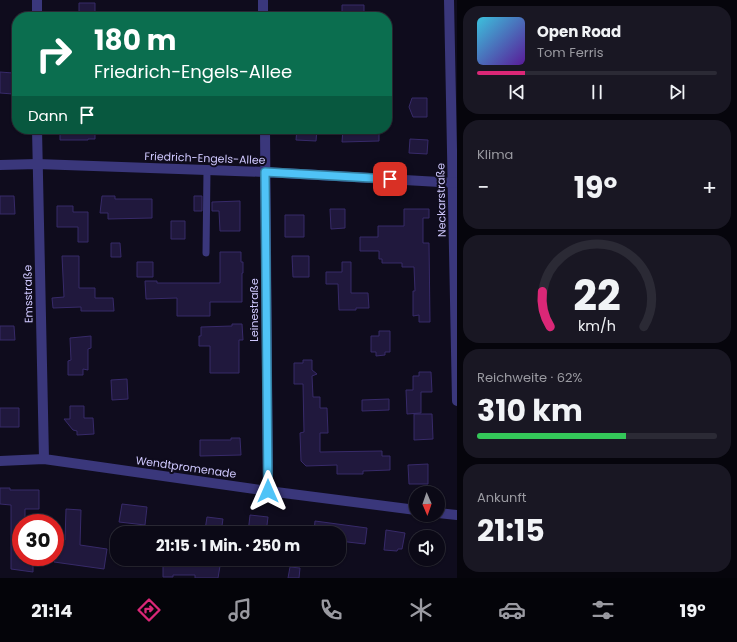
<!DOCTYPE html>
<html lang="de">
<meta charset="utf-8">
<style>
:root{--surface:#0b0916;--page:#191723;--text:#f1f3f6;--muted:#9a9aa1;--line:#2b2a35;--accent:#db2777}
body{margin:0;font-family:Poppins,sans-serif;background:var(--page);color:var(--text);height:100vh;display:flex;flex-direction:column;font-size:15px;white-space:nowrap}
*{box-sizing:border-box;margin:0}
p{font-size:13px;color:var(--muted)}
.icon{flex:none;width:22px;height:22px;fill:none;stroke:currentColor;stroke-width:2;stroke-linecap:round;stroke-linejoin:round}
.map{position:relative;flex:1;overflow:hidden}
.drawer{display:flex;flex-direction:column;gap:6px;padding:6px;background:#06050c;width:280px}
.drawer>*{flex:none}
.banner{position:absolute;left:12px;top:12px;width:380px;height:122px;border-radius:16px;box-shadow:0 1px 3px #0004,0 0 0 1px var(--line);background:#0b6e4f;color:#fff;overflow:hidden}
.needle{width:26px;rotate:178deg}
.tools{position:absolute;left:409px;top:486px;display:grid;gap:8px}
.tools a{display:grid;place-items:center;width:36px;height:36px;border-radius:50%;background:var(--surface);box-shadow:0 1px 3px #0004,0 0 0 1px var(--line);font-size:20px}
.speed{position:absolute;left:12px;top:514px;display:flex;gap:8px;font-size:20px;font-weight:700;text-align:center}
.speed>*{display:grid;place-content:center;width:52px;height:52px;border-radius:50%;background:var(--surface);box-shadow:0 1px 3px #0004,0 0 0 1px var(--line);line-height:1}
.speed .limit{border:6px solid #d22;background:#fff;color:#111}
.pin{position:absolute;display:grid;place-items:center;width:34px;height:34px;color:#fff;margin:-17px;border-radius:8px;box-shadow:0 2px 6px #0006}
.me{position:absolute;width:44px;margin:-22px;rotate:0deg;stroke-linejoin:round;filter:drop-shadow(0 0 3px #0008)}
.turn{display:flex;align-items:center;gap:14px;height:84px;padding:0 16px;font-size:18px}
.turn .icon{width:52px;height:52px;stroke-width:2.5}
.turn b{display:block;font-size:28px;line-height:34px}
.then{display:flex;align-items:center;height:38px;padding:0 16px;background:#0003;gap:8px;font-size:15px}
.big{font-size:30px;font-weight:700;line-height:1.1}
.drawer .widget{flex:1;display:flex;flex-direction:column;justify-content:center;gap:6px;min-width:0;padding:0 14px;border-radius:16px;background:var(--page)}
.drawer .dial{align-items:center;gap:0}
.dial svg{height:104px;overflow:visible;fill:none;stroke:var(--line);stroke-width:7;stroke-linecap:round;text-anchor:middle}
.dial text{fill:var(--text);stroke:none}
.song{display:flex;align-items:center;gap:12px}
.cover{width:48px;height:48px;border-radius:6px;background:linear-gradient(135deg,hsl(190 70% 55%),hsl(270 70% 35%))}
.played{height:4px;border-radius:2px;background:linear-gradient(90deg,var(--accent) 20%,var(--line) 20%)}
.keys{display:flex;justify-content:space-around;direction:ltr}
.heat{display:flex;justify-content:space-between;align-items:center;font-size:22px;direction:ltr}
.charge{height:6px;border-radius:3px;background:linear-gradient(90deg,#34c759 62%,var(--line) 0)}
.trip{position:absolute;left:110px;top:526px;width:236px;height:40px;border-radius:16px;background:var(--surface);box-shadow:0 1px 3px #0004,0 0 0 1px var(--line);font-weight:700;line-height:40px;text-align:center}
.menu{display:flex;height:64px;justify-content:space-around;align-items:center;background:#040409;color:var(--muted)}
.menu .icon{width:28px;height:28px}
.menu .on{color:var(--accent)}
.menu b{font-size:18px;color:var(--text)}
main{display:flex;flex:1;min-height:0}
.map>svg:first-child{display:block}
</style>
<main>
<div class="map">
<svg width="457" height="578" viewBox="0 0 457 578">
<rect width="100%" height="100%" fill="#0f0c1d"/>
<!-- building -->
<path fill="#20183d" stroke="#372a69" d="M79 3H95V16H79Z
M342 5H364V14L356 15V17H342Z
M0 72 13 73V94L0 93Z
M412 98H427V117H413L409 107Z
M60 129H95V139H88V140H60Z
M297 129H317L316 141 296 140Z
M343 129H379V141L342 142Z
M410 139 428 140 427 154 409 153Z
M0 196H14L15 214H0Z
M102 196H115V199H152V218L108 219V213H100Z
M194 196H202V211H194Z
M240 201V231H220L219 211H212V202Z
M57 206H73V212H88V242H78V227H57Z
M330 209H345V228L331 229Z
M404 209H429V218H423V243H429L430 322H419V315L413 316V291H415L414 267H402V263H382V259H379V251H360V237H378V226H404Z
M285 215H304V237H285Z
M171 221H185V239H171Z
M111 243H120L121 257H111Z
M220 252H241V262H243V273H242V302H210V316H177V298L146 299 145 281H157V283H220Z
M62 256H79V288H95V298H113L114 311H81V307L53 308 52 298 64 297Z
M292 256H309V277H293Z
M137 262H153V277H137Z
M342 262H351V293H368L369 308H356V310H339L338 284H326V272H342Z
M232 324H242L243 340H239V373H210V346H199V336H201V327L232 326Z
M0 326H14L15 340H0Z
M379 331H390V352H385V355L376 356V352H371V336H379Z
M91 336V348L88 349V370L83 369V375H68V361L71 360 70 338Z
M303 360H312V370L317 374 312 376 313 397H320V408H327L328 433H320V452L382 451V456H390V470L363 471V474H337V465L306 466 301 461 300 433 304 432 303 384H294V363H303Z
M419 372H431L432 392H421V413L407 414 406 390H413V376H419Z
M127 379 128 399 112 400 111 380Z
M389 399V410L362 411V400Z
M70 406H84V418H93L94 434 77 435V431L73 430 64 419H70Z
M0 408H19V427H0Z
M414 414H432L433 439 414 440Z
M231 438H240L241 455 200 456V440H231Z
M428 464V484H409L408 465Z
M0 488H10V490H39V509H25V523H21V557H33V572L11 569V505L0 504Z
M122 504 147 507 145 525 119 522Z
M66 509 81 510 80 545 107 549 104 569 54 562 58 539 65 540Z
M250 515 268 517 266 533H248Z
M207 517 223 519 221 532 205 530Z
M315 521 367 528 365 544 339 541V533H314Z
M386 530 405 533 402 549H398L397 551 384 550Z
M163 559H180V561L220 566 218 578H195V575H173V577H163Z
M290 567 300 568 299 578H288Z"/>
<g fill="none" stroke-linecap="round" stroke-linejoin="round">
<!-- service -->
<path stroke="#3a377b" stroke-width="7" d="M206 253 207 170"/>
<!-- minor -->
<path stroke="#3a377b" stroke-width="10" d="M263 0V17
M449 0 457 401
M37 17V0
M37 129 44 459
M265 129 268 491
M0 461 44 459 268 491 416 510
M438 513 457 515"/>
<!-- tertiary -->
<path stroke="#3a377b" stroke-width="10" d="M0 165 37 164 265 172 457 183"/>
</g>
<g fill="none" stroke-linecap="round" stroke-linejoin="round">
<!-- route casing -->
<g stroke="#337fa1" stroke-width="10">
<path id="route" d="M268 491 265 172 390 179"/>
</g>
<!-- route -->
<use href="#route" stroke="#4fc3f7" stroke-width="7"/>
</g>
<g text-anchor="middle" stroke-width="4" stroke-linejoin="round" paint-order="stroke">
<!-- street labels -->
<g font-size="11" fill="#cfc8fe" stroke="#0f0c1d">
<text transform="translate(205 158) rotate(2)" y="4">Friedrich-Engels-Allee</text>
<text transform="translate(441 200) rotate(-91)" y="4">Neckarstraße</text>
<text transform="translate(28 294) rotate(-91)" y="4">Emsstraße</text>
<text transform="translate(254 310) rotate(-90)" y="4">Leinestraße</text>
<text transform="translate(186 467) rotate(8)" y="4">Wendtpromenade</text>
</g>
</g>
</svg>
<div class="tools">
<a><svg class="needle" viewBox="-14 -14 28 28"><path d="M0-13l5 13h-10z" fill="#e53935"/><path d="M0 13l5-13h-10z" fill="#9a9aa1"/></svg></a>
<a><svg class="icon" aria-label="sound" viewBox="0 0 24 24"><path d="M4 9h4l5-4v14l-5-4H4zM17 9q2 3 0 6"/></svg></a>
</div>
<div class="speed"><div class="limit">30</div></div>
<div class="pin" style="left:390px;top:179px;background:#d93025"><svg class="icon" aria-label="arrive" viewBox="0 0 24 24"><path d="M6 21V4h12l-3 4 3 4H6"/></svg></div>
<svg class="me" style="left:268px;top:491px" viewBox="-20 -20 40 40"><path d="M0-17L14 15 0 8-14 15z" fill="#4fc3f7" stroke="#fff" stroke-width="4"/></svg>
<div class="trip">21:15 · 1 Min. · 250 m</div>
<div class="banner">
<div class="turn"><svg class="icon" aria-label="right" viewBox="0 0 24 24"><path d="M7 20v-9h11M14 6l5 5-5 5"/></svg><div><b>180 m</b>Friedrich-Engels-Allee</div></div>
<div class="then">Dann<svg class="icon" aria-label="arrive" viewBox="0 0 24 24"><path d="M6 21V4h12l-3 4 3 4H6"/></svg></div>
</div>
</div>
<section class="drawer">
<div class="widget">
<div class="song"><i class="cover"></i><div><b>Open Road</b><p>Tom Ferris</p></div></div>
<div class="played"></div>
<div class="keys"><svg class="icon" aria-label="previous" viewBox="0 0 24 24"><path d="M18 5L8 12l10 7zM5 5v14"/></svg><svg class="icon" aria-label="pause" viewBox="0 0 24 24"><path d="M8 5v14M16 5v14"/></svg><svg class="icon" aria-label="next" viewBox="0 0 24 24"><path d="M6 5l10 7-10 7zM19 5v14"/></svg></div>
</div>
<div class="widget"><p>Klima</p>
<div class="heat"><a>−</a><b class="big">19°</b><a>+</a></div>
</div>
<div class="widget dial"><svg viewBox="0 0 100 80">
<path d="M14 69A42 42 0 1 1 86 69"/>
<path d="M14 69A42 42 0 0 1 8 42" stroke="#db2777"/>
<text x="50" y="56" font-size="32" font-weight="700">22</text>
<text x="50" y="72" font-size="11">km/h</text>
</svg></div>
<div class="widget"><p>Reichweite · 62%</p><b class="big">310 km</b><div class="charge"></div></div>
<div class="widget"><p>Ankunft</p><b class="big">21:15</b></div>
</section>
</main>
<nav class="menu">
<b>21:14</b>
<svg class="icon on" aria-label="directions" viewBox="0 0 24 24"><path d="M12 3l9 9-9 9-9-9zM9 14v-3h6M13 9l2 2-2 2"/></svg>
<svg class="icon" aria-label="music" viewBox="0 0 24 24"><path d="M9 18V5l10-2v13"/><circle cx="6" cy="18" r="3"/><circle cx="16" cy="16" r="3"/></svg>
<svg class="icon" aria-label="phone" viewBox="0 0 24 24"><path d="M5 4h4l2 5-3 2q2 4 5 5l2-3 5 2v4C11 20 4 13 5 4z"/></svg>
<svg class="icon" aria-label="climate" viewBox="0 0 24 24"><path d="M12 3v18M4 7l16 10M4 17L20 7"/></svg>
<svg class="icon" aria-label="car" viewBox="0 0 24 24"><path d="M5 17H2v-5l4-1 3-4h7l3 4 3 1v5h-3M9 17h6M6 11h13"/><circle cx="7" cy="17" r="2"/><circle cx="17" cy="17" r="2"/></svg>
<svg class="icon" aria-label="filters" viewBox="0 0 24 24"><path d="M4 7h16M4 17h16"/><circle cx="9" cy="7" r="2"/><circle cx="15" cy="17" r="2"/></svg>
<b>19°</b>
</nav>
